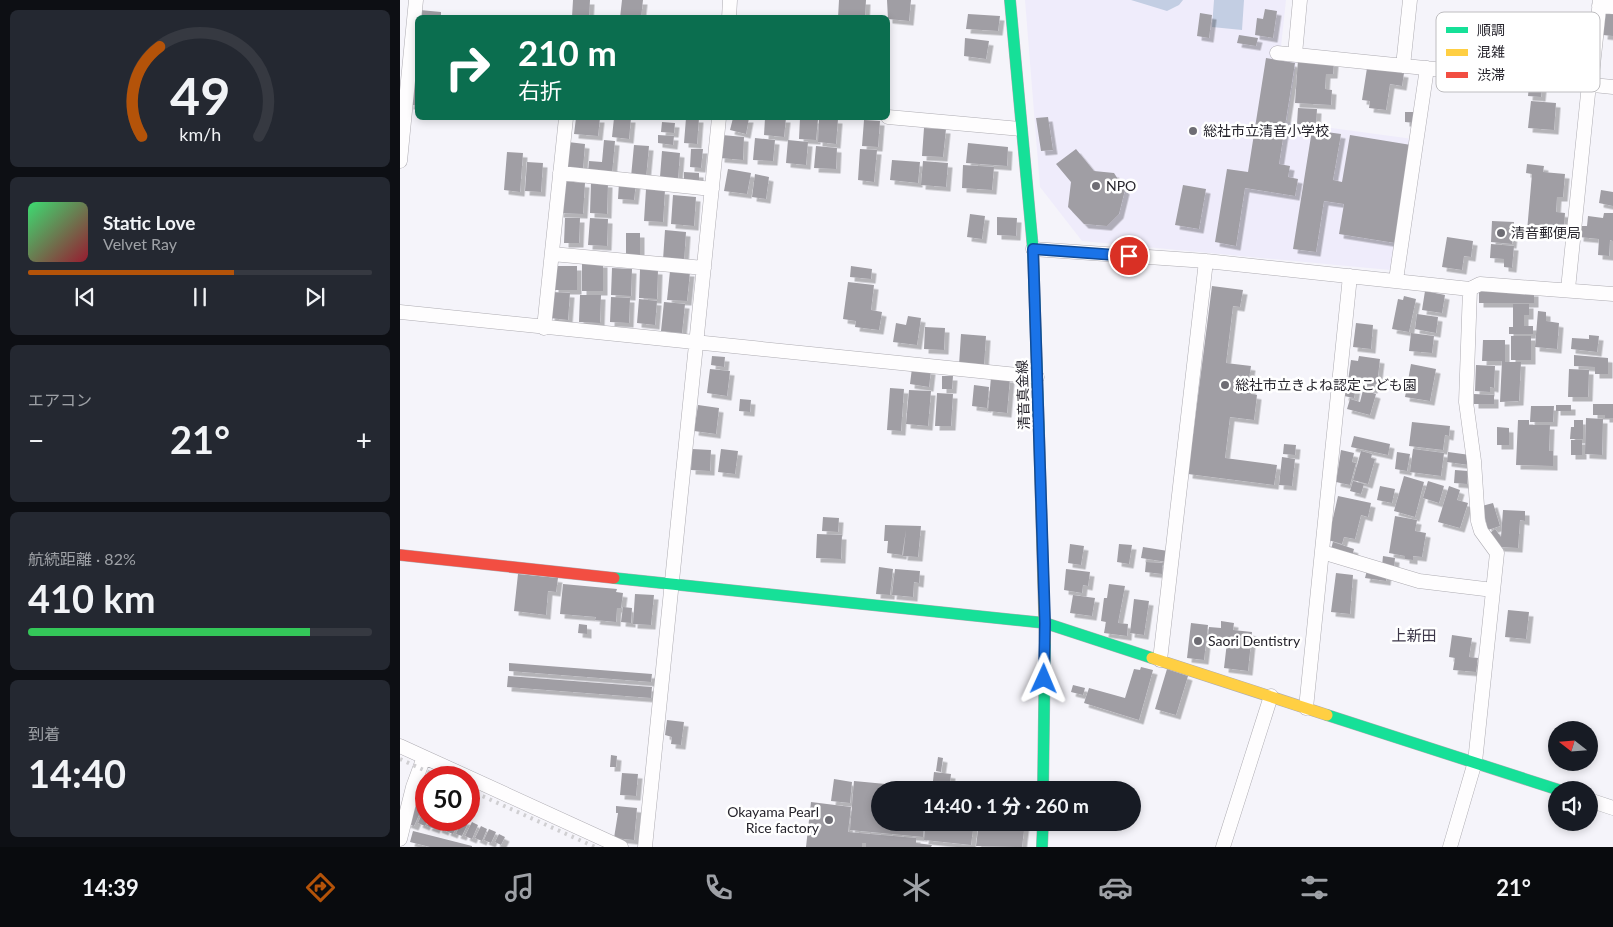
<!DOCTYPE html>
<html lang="ja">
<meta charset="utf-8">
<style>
:root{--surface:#171b24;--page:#242831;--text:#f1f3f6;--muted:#9ea1a6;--line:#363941;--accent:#b45309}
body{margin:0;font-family:Lato,"Noto Sans JP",sans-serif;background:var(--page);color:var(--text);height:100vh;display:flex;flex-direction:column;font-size:19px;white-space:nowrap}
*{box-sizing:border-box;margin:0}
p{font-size:16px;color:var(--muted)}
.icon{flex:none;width:28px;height:28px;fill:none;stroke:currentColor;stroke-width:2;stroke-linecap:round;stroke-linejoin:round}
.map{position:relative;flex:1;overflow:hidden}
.side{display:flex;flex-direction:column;gap:10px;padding:10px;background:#0d0f14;width:400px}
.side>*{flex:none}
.top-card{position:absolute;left:15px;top:15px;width:475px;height:105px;border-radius:8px;box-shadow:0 2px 8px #0003;background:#0b6e4f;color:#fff;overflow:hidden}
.needle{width:32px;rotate:287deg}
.tools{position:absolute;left:1148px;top:721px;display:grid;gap:10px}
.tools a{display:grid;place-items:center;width:50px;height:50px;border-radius:50%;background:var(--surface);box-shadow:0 2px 8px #0003;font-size:25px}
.speed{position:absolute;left:15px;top:766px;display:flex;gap:10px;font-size:25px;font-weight:700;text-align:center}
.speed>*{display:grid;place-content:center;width:65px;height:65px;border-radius:50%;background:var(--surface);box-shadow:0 2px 8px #0003;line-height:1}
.speed .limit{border:8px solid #d22;background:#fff;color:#111}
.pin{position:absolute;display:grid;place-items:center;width:42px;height:42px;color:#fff;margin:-21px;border:2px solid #fff;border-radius:50%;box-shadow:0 1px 5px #0007}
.me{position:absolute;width:55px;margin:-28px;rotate:1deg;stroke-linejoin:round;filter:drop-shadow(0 0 4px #0008)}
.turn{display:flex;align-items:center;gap:18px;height:105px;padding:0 20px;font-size:22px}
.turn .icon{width:65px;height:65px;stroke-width:2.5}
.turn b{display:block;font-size:35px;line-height:42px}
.big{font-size:38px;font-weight:700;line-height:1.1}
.side .tile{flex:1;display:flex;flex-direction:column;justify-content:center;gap:8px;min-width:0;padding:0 18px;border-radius:8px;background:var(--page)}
.side .dial{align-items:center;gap:0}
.dial svg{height:130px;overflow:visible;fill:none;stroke:var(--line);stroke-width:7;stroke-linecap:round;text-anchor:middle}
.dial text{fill:var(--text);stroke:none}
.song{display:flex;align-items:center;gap:15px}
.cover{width:60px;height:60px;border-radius:8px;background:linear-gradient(135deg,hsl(140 70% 55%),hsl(350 70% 35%))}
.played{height:5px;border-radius:2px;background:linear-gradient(90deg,var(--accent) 60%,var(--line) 60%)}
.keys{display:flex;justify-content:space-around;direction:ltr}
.heat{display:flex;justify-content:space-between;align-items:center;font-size:28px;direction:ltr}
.charge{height:8px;border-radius:4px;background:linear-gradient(90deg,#34c759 82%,var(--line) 0)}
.trip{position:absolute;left:471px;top:781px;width:270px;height:50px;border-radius:25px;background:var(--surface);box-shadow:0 2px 8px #0003;font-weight:700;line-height:50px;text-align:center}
.menu{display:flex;height:80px;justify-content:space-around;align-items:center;background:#090b0e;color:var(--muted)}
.menu .icon{width:35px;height:35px}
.menu .on{color:var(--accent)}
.menu b{font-size:22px;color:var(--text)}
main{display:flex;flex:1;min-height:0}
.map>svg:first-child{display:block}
</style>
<main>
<section class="side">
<div class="tile dial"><svg viewBox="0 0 100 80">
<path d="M14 69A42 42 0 1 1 86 69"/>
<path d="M14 69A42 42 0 0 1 25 14" stroke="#b45309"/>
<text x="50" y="56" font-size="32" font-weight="700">49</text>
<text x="50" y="72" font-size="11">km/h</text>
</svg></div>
<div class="tile">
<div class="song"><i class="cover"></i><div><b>Static Love</b><p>Velvet Ray</p></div></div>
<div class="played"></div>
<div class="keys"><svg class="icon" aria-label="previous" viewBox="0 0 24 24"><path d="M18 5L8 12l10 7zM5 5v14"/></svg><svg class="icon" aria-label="pause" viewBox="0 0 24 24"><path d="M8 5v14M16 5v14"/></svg><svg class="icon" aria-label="next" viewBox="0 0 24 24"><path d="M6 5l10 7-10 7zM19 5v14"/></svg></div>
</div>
<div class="tile"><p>エアコン</p>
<div class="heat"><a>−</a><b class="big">21°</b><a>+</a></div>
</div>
<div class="tile"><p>航続距離 · 82%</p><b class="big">410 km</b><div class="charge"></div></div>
<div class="tile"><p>到着</p><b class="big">14:40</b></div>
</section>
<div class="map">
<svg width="1213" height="847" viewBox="0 0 1213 847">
<defs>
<filter id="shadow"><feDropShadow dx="4.5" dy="4.5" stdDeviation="0" flood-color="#0004"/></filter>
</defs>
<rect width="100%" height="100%" fill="#f5f4fa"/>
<!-- education -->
<path fill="#efecfb" d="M625 0H886L880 56 897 59 887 122 1013 139 994 264 990 270 682 241 640 187Z"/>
<!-- water -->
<path fill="#c3cee3" d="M731 0H783L779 5 767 11Z
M814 0H844L842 30 812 27Z"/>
<!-- building -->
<path fill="#a09ea4" filter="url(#shadow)" d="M173 0H190L189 18 172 17Z
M222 0H243L241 18H220Z
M439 0H466L465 18H438Z
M487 0H511L509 21 488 19Z
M865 9 877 11 873 38 855 35 857 18 863 19Z
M20 10 41 12V18H20Z
M1206 12 1213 13V36L1203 35Z
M800 13 812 15 809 38 797 36Z
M568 14 600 16 598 31 566 29Z
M839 35 858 38 856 46 837 43Z
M565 38 589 41 586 59 564 56Z
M866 58 895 63 879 164 890 166 888 177 898 179 895 196 845 188 836 246 815 242 827 169 848 172Z
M898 60 934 62 933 74H926L925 89 932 90 931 105 895 103Z
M967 68 1004 73 1002 86 990 84 986 110 969 108 970 101 962 100Z
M11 80H18V105H9Z
M1129 85 1142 87 1141 97 1128 96Z
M1131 101 1156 103 1154 130 1128 128Z
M898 108 917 109 916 125 897 124Z
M1005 112H1016L1015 123 1005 122Z
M648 117 653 150 641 151 636 118Z
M176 118H200L198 136 174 134Z
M214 118H231L229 139 212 137Z
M286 118H299L297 144 284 143Z
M333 118H349L346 134 330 130Z
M365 118H386L384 137 364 135Z
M400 118 418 119 416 140 399 139Z
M419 118 438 119 436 144 418 142Z
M464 120 480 121 478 147 462 146Z
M262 122 275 123 274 133 261 132Z
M524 128 546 129 543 157 522 156Z
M912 130 941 134 933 180 942 182 950 135 1011 145 995 243 939 234 944 204 924 201 916 252 893 249Z
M258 135 274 136 273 145 258 143Z
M322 135 344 137 343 160 320 158Z
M355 138 375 140 373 161 353 160Z
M204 140 215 141 212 174 188 172 189 161 202 162Z
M388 140 408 142 406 165 386 163Z
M168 142 185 144 183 169 166 168Z
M568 143 608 147 607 166 566 163Z
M234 145 249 146 246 178 231 177Z
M416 146 437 148 436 169 414 168Z
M291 149H303L301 168 290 167Z
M460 149 477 150 474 182 458 180Z
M676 149 694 171 714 173 725 190 719 214 707 226 684 224 668 207 671 182 656 164Z
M262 151 280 153 278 179 260 177Z
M107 152 123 153 120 192 104 190Z
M492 160 520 162 518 183 490 180Z
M523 161 548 163 546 187 521 185Z
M127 162 143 163 141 192 125 191Z
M1127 164 1144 166 1143 172 1165 174 1163 197H1157L1156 212 1165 213 1164 226 1155 225 1154 234 1127 231 1132 174 1126 173Z
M563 165 594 167 592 190 562 188Z
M328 169 351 173 347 194 324 191Z
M284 172 299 173V183L284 182Z
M355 174 369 177 366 199 352 197Z
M162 181 185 183 183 214 159 213Z
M191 182 208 183 207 214 190 213Z
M219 182 236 183 234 200 218 199Z
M783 185 806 189 799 229 775 225Z
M246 189 265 190 263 222 244 221Z
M1201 190 1213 192V206L1199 203Z
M273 195 296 197 294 226 271 224Z
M1204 213H1213V241L1210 240 1209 256 1198 255 1199 239 1179 237 1180 226H1187L1188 216 1203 218Z
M570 214 585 216 582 239 567 237Z
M597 217 617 218 616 236 597 235Z
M165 218H180L179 243H164Z
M190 218 208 219 207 246 188 245Z
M1092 221 1114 222 1112 244 1091 242Z
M265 230 286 232 284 262 263 260Z
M226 233H240V258H226Z
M1047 237 1073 241 1071 257 1064 256 1062 270 1042 267Z
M1091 244 1114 246 1112 268 1104 267V259L1090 258Z
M182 263H203V291H182Z
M154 266H177V290H154Z
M451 266 472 269 471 279 450 277Z
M212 268 232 269 231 296 211 295Z
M240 269 258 270 257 299 239 298Z
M270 271 290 272 287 301 267 300Z
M448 282 474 285 471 310 482 312 479 330 455 327 456 321 443 319Z
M812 286 843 290 840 307 833 306 826 363 851 366 848 385H852L851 394 857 395 854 420 830 417 825 458 877 465 874 485 788 474Z
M1025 291 1045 295 1042 313 1022 310Z
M1079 291 1134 292V303H1079Z
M152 292 170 293 168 320 150 318Z
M180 295H201L200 323 179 322Z
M1004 296 1016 299 1009 332 992 329 998 299 1003 300Z
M211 297 230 298 229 323 210 322Z
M239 299 257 301 255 325 237 323Z
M264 302 285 304 282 333 261 331Z
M1113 304H1129V315H1124V326H1133V334H1109V327H1113Z
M1138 311 1146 312V321L1159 323 1157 349 1135 347Z
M1017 314 1038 317 1036 333 1015 329Z
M508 316 521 318 517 345 493 342 496 323 506 325Z
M956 323 973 325 971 349 953 347Z
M525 327 545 328 544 350 524 349Z
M1011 333 1034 336 1032 353 1009 351Z
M561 334 586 336 584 366 559 365Z
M1189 335 1199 336 1197 352 1171 349 1172 338 1189 339Z
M1111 336H1131V360H1111Z
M1083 340H1105V362H1121L1119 401 1100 402 1102 361H1082Z
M1174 355 1208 358V374H1195V367L1174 366Z
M312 356 325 357 324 367 311 365Z
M959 356 980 359 977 384H974L973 389 957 387 958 383 948 381 951 360 958 361Z
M1011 364 1036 369 1030 401 1005 397Z
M1076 365 1095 366 1094 388 1090 387V392L1075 391Z
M512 368 531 370 529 387 510 384Z
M310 369 330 371 327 396 307 393Z
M1169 369 1189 370 1188 397H1168Z
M542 376H553L552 389H542Z
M591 377 610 378 607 413 588 411Z
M574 385 589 387 587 408 572 406Z
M947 385 956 387 954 398 944 396Z
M490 388 504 389 501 431 487 430Z
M509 390 531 391 528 426 506 424Z
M963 390 976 394 970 415 947 409 950 399 960 402Z
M537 393 553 394 551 426H535Z
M1074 394 1094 395V404H1074Z
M340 399 351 400 350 412 339 411Z
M1193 404H1213V418H1205V415H1193Z
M298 405 319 408 316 434 294 431Z
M1156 405H1171V411H1156Z
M1131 406H1154L1153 422H1130Z
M1186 418 1203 419 1202 455 1185 454Z
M1118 420H1129V425H1150L1149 451H1153V466L1116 465Z
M1174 420H1183V439H1170L1171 427H1174Z
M1012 422 1050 426 1049 436 1045 435 1043 450 1009 446Z
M1097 427 1109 428V445H1097Z
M954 436 990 444 988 455 951 447Z
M1171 440H1182V455H1171Z
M884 444 896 445 895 455 883 454Z
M292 449 311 450 310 471 291 470Z
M321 449 338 451 335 474 318 472Z
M1013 449 1044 453 1041 476 1010 472Z
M941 450 954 453 952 462 956 463 950 485 936 482Z
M961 451 972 454 971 458 975 459 968 484 953 480Z
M997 452 1010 454 1007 471 995 469Z
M1048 452 1070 455 1069 465 1047 462Z
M882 457 895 459 892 486 879 485Z
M1055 470 1068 471 1067 484 1054 483Z
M1004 476 1024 482 1015 517 994 511Z
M953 481 964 484 961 494 950 491Z
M1028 481 1044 486 1039 503 1023 498Z
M980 486 995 489 992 503 977 500Z
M1049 486 1060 490 1057 500 1068 503 1060 528 1038 522Z
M938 496 971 503 968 517 961 515 955 539 944 537 942 544 928 540Z
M1093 503 1100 526 1088 530 1082 506Z
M1103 510 1125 511V521L1120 520 1118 548 1100 547 1090 533 1095 529 1101 537Z
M995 516 1017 520 1015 531 1026 533 1022 557 1013 556V560L1005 559V556L989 553Z
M423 517 439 518 438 532 422 531Z
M485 525 521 526 518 557 503 556 506 530 502 555 487 553 488 541H484Z
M417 534 442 535 441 559 416 558Z
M933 542 954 549 952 556 931 549Z
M670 544 684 546 681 565 668 563Z
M719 544 732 545 729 564 717 562Z
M743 547 768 551 767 562 741 558Z
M983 556 995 558 994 568 982 566Z
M746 562 763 563 762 574 745 572Z
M479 567 493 569 490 595 476 594Z
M495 569 520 571 519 583 514 582 513 597 492 595Z
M666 569 690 572 688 586 683 585 682 593 664 590Z
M967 570 987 573 986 581 965 578Z
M936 573 953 575 950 614 931 612Z
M118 574 158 578 156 592 148 591 146 615 114 611Z
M163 584 217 589 216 592 223 593 221 608H217L216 622 195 620 196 617 160 614Z
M709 584 725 586 718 623 728 624 727 636 704 633 706 622 701 621 704 598H707Z
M235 594 254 595 251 625 233 624Z
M673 595 695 598 692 616 670 613Z
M734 599 749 601 744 635 730 633Z
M223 607 232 608 231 623 221 622Z
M1108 610 1129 612 1126 639 1105 637Z
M821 621 834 623 833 630 852 632 848 671 824 668 827 642 808 639 809 627 821 628Z
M791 623 808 625 804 660 787 658Z
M179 624 187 625V634L178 633Z
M1052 635 1072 638 1069 657 1078 658 1076 672 1053 670 1055 658 1049 657Z
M109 663 252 674 251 682 109 671Z
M741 667 753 670 739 720 684 703 689 688 725 698 734 669 740 670Z
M767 669 788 676 776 715 755 709Z
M108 676 252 687 251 698 107 687Z
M673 685 685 688 683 695 671 692Z
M267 720 284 722 281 745 271 744 272 737 265 735Z
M211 755 217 756 216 767H210Z
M538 757 543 758 541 772 536 771Z
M534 772 551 774 549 790H532Z
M222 773 238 774 236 796 220 795Z
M434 779 452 782 450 803 431 801Z
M454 781 528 788V790H480V822H524L523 837 450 830Z
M18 797 25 801 14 826 6 823Z
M411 802 451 807 448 832 516 838V843L532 845 531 847H466V843H462V847H406Z
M26 804 28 820 25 826 18 823Z
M216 806 237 808 234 840 214 838 218 813H216Z
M30 820H39L35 829 27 826Z
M40 820H48L44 831 37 828Z
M51 820H59L53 834 46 831Z
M62 820 69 821 62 836 56 834Z
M72 822 78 825 72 839 65 836Z
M526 822H574L571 845 524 840Z
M579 822 614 825V822H625L622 847 576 846Z
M81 826 87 829 82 841 75 838Z
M89 829 96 832 91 843 84 840Z
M13 831 72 846V847H30L10 842Z
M99 834 105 837 101 845 95 842Z"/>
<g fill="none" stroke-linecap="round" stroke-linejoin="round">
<!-- street casing -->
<g stroke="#aeacb2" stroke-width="15">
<path id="street" d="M1199 6 1213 7
M329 18 330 0
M877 53 1213 87
M895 54 900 0
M1003 66 1010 0
M1191 84 1200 0
M488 117 620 129
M0 161 16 0
M160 173 312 189
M633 249 806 261 1070 289 1080 284 1213 294
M152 254 304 268
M996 280 1027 68
M1168 289 1189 84
M0 312 637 377
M144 328 166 118
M922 552 1019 581 1093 590
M760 660 806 261
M906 708 950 276
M0 746 24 757 13 787 0 839
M24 757 221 847
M1189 800 1213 808
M245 847 319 118
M823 847 871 696
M1050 847 1075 762 1097 553 1081 531 1078 521 1074 461 1066 402 1070 289"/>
</g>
<!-- fast casing -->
<g stroke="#aeacb2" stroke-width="12">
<path id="fast" d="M610 0 633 249 639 433
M214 578 645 623 752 658
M927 715 1159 790
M643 790 645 643
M642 847 643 822"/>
</g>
<!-- slow casing -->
<g stroke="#aeacb2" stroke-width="12">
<path id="slow" d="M639 433 645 643
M752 658 927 715"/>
</g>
<!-- jam casing -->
<g stroke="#aeacb2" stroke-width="12">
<path id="jam" d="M0 555 214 578"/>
</g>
<!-- street -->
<use href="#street" stroke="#fefdfe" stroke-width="14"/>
<!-- fast -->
<use href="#fast" stroke="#16e098" stroke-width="11"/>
<!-- slow -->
<use href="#slow" stroke="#ffcf43" stroke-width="11"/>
<!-- jam -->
<use href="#jam" stroke="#f24e42" stroke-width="11"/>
<!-- rail -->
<path stroke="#d0cfd2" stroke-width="4" stroke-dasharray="2.5 5" stroke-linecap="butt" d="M0 759 41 778
M69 790 195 847"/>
</g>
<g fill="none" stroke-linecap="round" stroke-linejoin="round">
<!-- route casing -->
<g stroke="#114b97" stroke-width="12">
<path id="route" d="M644 679 645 623 633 249 729 256"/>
</g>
<!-- route -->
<use href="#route" stroke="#1a73e8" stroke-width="9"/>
</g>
<!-- markers -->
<g fill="#6e6d74" stroke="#fff" stroke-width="2">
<circle cx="793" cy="131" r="5"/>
<circle cx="696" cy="186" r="5"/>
<circle cx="1101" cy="233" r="5"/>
<circle cx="825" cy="385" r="5"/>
<circle cx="798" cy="641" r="5"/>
<circle cx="429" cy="820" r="5"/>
</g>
<g text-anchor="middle" stroke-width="5" stroke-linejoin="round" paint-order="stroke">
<!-- poi labels -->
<g font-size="14" fill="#26242c" stroke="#fff" text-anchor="start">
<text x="803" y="136">総社市立清音小学校</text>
<text x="706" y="191">NPO</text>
<text x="1111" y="238">清音郵便局</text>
<text x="835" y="390">総社市立きよね認定こども園</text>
<text x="808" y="646">Saori Dentistry</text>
<text x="419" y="817" text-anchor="end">Okayama Pearl<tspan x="419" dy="16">Rice factory</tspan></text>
</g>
<!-- street labels -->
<g font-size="14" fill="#26242c" stroke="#fff">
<text transform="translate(623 395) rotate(-92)" y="5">清音真金線</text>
</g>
<!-- neighbourhood labels -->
<g font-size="15" fill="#3d3749" stroke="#fff">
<text x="1014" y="641">上新田</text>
</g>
</g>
<!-- legend -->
<rect x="1036" y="12" width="164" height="80" rx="8" fill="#fff" stroke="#bebdc0" stroke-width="1"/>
<rect x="1046" y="27" width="22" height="6" fill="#16e098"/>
<rect x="1046" y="49" width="22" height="7" fill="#ffcf43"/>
<rect x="1046" y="72" width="22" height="6" fill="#f24e42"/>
<g font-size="14" fill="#26242c">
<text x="1077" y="35">順調</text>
<text x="1077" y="57">混雑</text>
<text x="1077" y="80">渋滞</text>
</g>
</svg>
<div class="tools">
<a><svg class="needle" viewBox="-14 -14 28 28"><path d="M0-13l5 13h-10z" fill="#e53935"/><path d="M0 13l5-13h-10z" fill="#9ea1a6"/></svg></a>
<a><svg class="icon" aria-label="sound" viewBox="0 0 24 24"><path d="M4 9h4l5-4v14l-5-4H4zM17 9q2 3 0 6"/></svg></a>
</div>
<div class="speed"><div class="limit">50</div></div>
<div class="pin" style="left:729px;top:256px;background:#d93025"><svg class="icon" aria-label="arrive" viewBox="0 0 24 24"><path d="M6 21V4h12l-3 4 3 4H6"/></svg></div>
<svg class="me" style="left:644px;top:679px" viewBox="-20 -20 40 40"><path d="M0-17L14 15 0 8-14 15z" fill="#1a73e8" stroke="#fff" stroke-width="4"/></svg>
<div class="trip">14:40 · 1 分 · 260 m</div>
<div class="top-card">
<div class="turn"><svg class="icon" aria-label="right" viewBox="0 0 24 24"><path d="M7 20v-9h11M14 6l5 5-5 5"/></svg><div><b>210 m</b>右折</div></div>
</div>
</div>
</main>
<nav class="menu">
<b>14:39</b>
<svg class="icon on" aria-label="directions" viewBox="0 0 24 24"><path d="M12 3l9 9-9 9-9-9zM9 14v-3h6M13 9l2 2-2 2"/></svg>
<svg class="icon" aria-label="music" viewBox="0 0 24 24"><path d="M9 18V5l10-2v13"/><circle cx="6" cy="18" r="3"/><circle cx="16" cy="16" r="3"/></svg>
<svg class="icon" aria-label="phone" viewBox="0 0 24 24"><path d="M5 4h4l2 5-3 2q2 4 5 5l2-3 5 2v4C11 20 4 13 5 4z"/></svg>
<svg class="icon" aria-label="climate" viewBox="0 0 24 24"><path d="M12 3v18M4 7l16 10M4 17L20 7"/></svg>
<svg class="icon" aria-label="car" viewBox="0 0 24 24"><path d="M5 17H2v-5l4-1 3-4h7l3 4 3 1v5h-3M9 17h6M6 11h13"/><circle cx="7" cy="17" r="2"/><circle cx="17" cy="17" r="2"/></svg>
<svg class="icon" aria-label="filters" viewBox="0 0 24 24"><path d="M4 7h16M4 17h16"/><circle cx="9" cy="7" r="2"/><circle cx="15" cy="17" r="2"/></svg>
<b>21°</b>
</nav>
